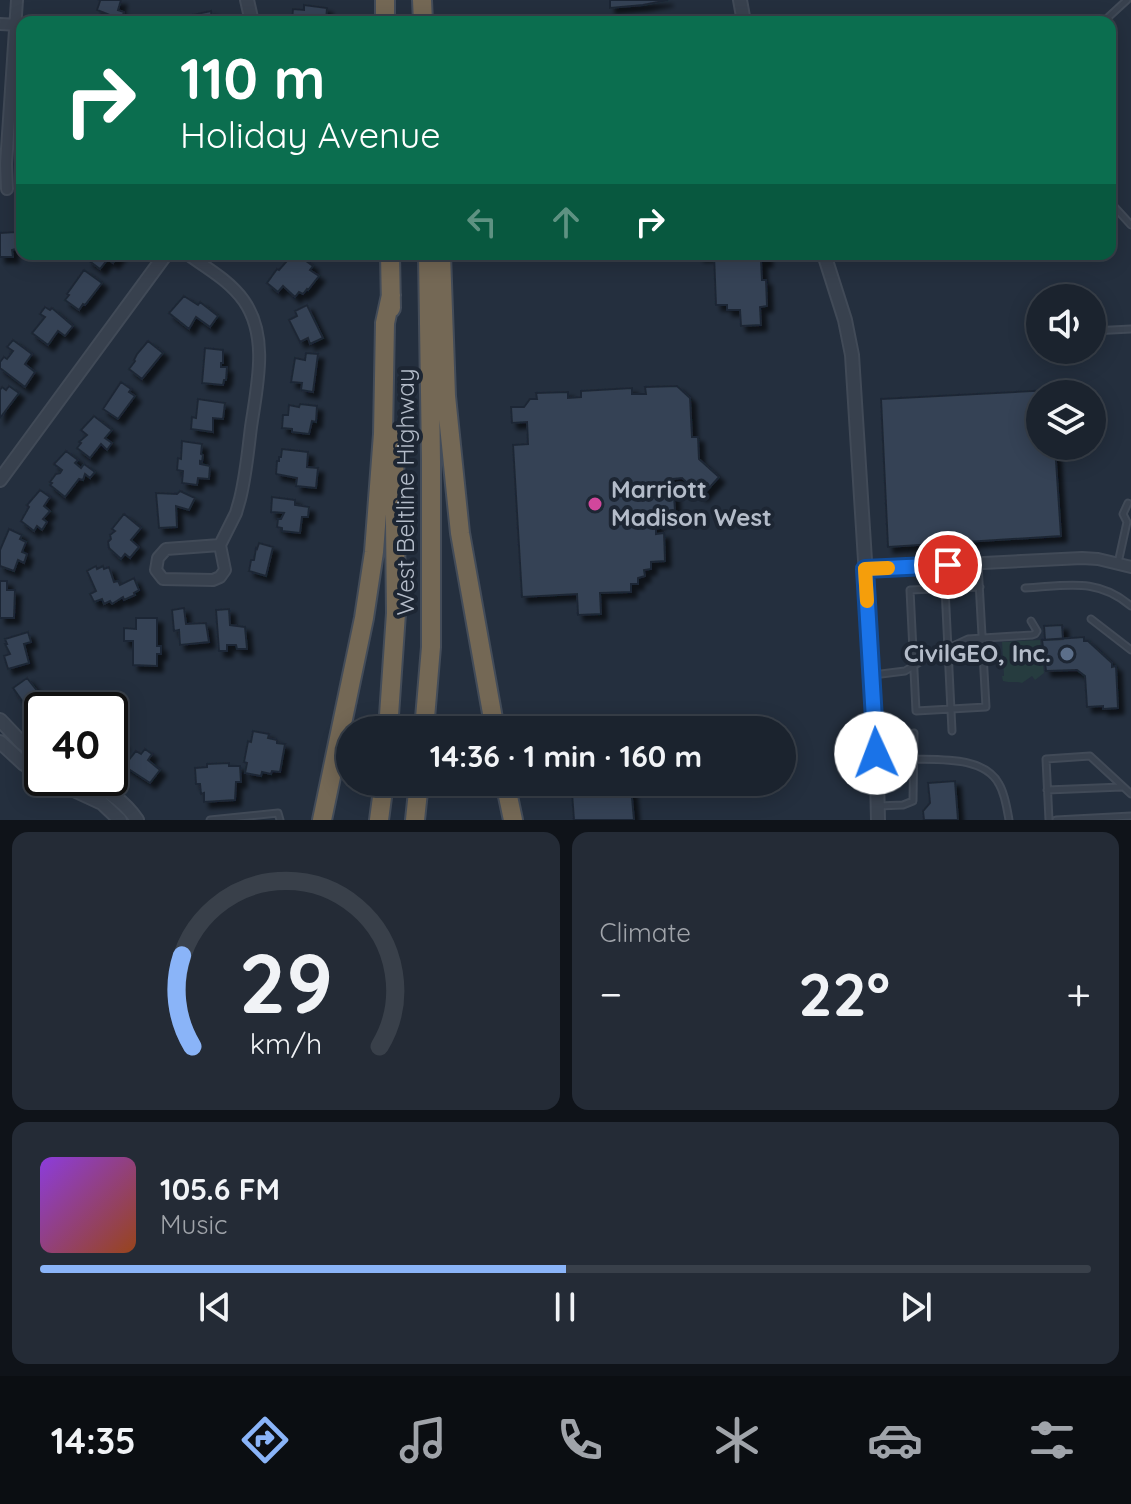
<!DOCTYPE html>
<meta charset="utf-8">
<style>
:root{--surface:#1b232e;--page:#242b36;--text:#f1f3f6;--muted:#a0a4aa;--line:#39404a;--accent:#8ab4f8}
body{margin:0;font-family:Quicksand,sans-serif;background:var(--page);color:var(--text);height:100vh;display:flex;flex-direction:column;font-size:30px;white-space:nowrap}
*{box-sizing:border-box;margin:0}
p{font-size:26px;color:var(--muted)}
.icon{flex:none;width:44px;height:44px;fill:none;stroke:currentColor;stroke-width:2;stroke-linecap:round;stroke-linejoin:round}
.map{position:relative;height:820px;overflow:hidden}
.details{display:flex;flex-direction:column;gap:12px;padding:12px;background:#0f1319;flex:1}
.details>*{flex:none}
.hud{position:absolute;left:16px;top:16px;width:1100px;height:244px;border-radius:16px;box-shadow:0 4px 20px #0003,0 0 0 2px var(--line);background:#0b6e4f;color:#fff;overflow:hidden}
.tools{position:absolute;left:1026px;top:284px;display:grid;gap:16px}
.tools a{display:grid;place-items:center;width:80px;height:80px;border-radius:50%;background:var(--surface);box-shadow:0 4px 20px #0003,0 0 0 2px var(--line);font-size:40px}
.speed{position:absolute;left:24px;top:692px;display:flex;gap:16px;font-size:40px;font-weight:700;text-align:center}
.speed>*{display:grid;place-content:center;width:104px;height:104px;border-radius:50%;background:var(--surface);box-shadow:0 4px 20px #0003,0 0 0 2px var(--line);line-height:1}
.speed .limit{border:4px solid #111;border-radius:12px;background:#fff;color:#111}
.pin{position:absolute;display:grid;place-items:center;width:68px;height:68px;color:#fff;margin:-34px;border:4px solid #fff;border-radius:50%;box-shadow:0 2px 8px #0007}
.me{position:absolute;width:88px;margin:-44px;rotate:358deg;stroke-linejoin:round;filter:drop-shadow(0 0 6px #0008)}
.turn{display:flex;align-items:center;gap:28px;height:168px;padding:0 32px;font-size:36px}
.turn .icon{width:104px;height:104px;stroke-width:2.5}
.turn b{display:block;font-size:56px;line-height:68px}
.lanes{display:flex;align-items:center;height:76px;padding:0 32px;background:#0003;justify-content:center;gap:40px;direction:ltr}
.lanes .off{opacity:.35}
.big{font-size:60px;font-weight:700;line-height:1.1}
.details .tile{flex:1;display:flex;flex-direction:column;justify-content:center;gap:12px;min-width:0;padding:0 28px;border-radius:16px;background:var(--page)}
.details .dial{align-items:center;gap:0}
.dial svg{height:208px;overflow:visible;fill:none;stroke:var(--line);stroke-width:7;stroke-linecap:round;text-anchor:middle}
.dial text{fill:var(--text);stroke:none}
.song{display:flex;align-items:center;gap:24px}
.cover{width:96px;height:96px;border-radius:12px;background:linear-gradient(135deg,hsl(270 70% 55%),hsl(20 70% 35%))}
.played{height:8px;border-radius:4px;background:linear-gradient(90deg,var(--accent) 50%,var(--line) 50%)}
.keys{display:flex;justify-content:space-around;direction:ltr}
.heat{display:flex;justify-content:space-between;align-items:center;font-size:44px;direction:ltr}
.details .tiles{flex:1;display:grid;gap:12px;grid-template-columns:1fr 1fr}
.tile:last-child{grid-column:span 2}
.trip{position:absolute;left:336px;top:716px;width:460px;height:80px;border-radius:40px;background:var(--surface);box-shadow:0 4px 20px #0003,0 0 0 2px var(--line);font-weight:700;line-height:80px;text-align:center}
.dock{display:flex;height:128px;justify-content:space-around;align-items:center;background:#0b0e12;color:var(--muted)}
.dock .icon{width:56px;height:56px}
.dock .selected{color:var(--accent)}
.dock b{font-size:36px;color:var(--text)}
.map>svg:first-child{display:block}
</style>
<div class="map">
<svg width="1131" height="820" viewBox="0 0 1131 820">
<defs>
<filter id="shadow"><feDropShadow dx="5.5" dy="5.5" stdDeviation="2" flood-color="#0009"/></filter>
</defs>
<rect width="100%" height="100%" fill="#242f3e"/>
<!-- green -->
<path fill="#263c3f" d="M1040 640 1044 673 1035 680 1032 676 1022 683C1016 681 1010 683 1003 681L1002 676H1004L1002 642Z"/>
<!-- building -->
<path fill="#364354" stroke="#1f2835" stroke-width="2" filter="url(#shadow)" d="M99 0H121L118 10 124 12 120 22H107L110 15 97 10 100 1Z
M610 0H668L643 5 610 8Z
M304 5 327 8 326 22H290V20H292L293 9 304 10Z
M211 11 212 22H193L192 15Z
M15 232 16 234H22V247L12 250 13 257H0V233Z
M92 254H120L113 263 108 259 100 269 88 260Z
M293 254 298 257 299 256 313 266 310 270 319 276 308 290 307 289 303 294 299 292 295 297 283 286 278 292 267 283 277 269 279 270Z
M699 254H766L767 261H761L762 280H766L767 306 760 307 761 325 741 326 740 310H727V305H716L714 255 699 256Z
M84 270 102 283 85 305 83 304 79 310 65 300 69 295 67 294Z
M184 296 198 305 200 302 218 316 210 327 196 317 189 329 169 313Z
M307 305 323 338 310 344 308 338 300 342 289 320 297 316 295 311Z
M45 307 50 310 52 308 73 326 65 336 58 331 48 345 32 333 45 317 40 314Z
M13 340 32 354 25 364 35 372 25 387 0 368V362L4 357 7 359 13 351 7 347Z
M148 341 163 353 142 379 129 369 135 361 134 360 137 354Z
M205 348 223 350V363H221V367H227L226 380H224L223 385 202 383Z
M306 353 318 354 313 392 301 390 302 383 291 382 295 358 305 360Z
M121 382 131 389 129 392 135 396 118 419 103 409Z
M9 386 19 393 0 418V390L2 387 6 390Z
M677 386 690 398 692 437H698L699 459 719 477 702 496 682 478 673 479 675 511 666 512V516L659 523 656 524V534L664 533 665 561 651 562V569L644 570 645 576 638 578V584H631V592L600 593 601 614 578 615 577 594 522 597 513 445 528 444 527 422 512 423 511 407H524L530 399H537L536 393 568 392V398L581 397V391L632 388V394H646L645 387Z
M1052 390V394H1040V446H1055L1061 536 888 547 881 399Z
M198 399 225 403 223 419 213 418V432L191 429 192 417 196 418Z
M300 404 317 406 316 422 312 421 309 434 292 432V429L282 428 283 415H288L289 405 299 407Z
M94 416 112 430 105 438 112 443 107 450 101 444 90 458 77 448 81 443 79 442 87 435 81 430Z
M182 441 202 444 201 454 203 455 202 462 200 461V464L210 466 209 479 198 478 197 485 182 483 183 471 177 470 178 458 181 459Z
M282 449 308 452 307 467 318 468 316 488 296 486 297 478 276 474 277 461H279V457H281Z
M66 451 78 460 75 463 81 468 84 464 95 472 90 478 85 474 83 480 79 479 65 497 50 485 52 483 50 482 56 474 60 473 62 470 54 464Z
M40 490 50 497 44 506 50 511 43 519 47 522 42 530 37 526 34 531 21 521 29 507 27 505Z
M180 491 195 498 189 510 176 506 177 527 159 528 156 493 177 494Z
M272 497 295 500V505L309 507 308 517H302L300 533 282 531V528L277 527 278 519H281L284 513 271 512Z
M124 514 141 528 131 540 139 547 130 558 125 554 121 559 109 548 108 542 111 539 110 535 115 531 112 529Z
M9 529 22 535 20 539 26 542 22 552 27 554 24 563 18 560 14 571 0 566V550Z
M259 543 273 547 266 576 249 571 251 560H254L256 548 257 549Z
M96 566 97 569 103 566 104 569 109 567 114 582 118 581 120 585 134 578 139 590 134 593 135 595 124 600 123 597 112 604 110 601 104 604 102 599 94 602 90 594 96 591 87 571Z
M0 581H7V590H15L14 618H0Z
M184 608 186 624 206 623 209 642 180 645 179 630 174 631 172 610Z
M229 609 230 625 245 627 247 649H237L236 645H227V651H219L216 610Z
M136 618H157V646H161V654H157V666L133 665V641H124V628L136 629Z
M1062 625 1063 639 1045 640 1044 626Z
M28 632 31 642 24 644 29 663 8 669 4 656 10 654 5 644H7L5 639Z
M1084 637V641H1088L1112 663V667L1116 666 1118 708 1103 709V706L1087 707 1085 676 1077 670 1046 671 1042 640Z
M27 678 42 697 39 699 45 707 33 716 13 688Z
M112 731 121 735 117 741 123 744 114 762 110 760V736Z
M253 731 269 734 268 738 277 740V743L285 744 280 772 272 771 271 774 262 772 261 776 245 773 247 763 244 762 248 741 251 742Z
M145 749 152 754 148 760 160 770 150 783 124 766 136 751 141 754Z
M229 763V766H240L241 782H236L235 800 204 802V793L201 794 200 784H196L195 768 207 767V764Z
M955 781 958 820H924L923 811 930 803 928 783Z
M631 787 634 820H574L572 793 591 792V790Z"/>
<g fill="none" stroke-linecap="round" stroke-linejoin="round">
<!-- service casing -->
<g stroke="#414a57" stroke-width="9">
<path id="service" d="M1103 22 1127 0
M1110 202 1131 225
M1092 331 1131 329
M1118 563 1127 522 1123 514 1128 503
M978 564C981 612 983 660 986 707L916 711 910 590 980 587
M945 588 952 731
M1025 588C1066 586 1097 577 1131 606
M1091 619 1131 650
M873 675 905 671 925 659 968 639 1032 635 1035 634 1037 631 1031 621
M912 759C939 760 984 756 999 784 1005 794 1007 808 1009 820
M1047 790 1122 787
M878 806 903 805 913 801 914 733
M210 820 278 813 280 820
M1049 820 1046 759 1090 756 1131 794
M1056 820 1131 816"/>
</g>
<!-- minor casing -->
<g stroke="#414a57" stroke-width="14">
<path id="minor" d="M0 24 20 25
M7 189 6 164 17 0
M187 254C207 268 230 281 244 301 269 337 257 386 251 427 248 451 246 475 240 499L236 513 220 545 225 570 220 577 213 580 163 579 156 570 158 558 166 549 220 545
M865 569 1082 558 1098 559 1131 567"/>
</g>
<!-- tertiary casing -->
<g stroke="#414a57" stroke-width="16">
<path id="tertiary" d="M247 0 252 22
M740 0 744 22
M824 254 845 320 852 355 876 734 878 820
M0 480 166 254
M0 720 22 743 42 758
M0 742 24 764 42 775
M48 778 102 803 120 820
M79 778C103 787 123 799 137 820"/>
</g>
<!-- motorway casing -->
<g stroke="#434c59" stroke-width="22">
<path id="motorway" d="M385 0V22
M422 0 423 22
M390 254 391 308
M441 254 446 396 460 533 495 730
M388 730 396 613 394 433
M424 730 431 647V461L428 254
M505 782 513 820
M322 820 364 618 374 552 383 434 385 323 391 295
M379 820 384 782
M415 820 419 782"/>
</g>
<!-- service -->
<use href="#service" stroke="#38414e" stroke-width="5"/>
<!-- minor -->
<use href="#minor" stroke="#38414e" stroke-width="10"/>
<!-- tertiary -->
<use href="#tertiary" stroke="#38414e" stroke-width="12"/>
<!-- motorway -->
<use href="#motorway" stroke="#746855" stroke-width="18"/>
</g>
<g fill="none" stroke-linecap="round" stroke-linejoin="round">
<!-- route casing -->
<g stroke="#114b97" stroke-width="20">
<path id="route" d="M876 753 865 569 948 565"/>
</g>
<!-- route -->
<use href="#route" stroke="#1a73e8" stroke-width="14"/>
<!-- slow -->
<path stroke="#f59e0b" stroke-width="14" d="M867 601 865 569 888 568"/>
</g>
<!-- markers -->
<circle fill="#d1479c" stroke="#1d2633" stroke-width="3" cx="595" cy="504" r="8"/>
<circle fill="#5c6f8a" stroke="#1d2633" stroke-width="3" cx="1067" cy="654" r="8"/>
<g text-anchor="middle" stroke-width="8" stroke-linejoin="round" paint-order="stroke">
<!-- poi labels -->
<g font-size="24" font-weight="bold" fill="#b4bcc9" stroke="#1d2633" text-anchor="start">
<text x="611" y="498">Marriott<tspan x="611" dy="28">Madison West</tspan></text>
<text x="1051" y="662" text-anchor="end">CivilGEO, Inc.</text>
</g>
<!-- street labels -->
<g font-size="24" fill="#b4bcc9" stroke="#1d2633">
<text transform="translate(406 492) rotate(-90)" y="8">West Beltline Highway</text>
</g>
</g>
</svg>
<div class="tools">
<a><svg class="icon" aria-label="sound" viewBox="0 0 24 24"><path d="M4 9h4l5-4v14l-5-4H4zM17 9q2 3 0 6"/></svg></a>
<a><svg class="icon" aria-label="layers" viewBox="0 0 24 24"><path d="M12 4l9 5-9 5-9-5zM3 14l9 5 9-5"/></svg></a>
</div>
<div class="speed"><div class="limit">40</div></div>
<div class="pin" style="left:948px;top:565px;background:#d93025"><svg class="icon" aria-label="arrive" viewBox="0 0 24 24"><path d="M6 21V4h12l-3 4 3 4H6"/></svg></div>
<svg class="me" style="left:876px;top:753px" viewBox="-20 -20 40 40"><circle r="19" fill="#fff"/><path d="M0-13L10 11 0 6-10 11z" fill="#1a73e8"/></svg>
<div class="trip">14:36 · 1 min · 160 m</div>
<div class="hud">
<div class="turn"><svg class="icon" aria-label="right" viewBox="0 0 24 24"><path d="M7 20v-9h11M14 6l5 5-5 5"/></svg><div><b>110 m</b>Holiday Avenue</div></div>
<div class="lanes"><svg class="icon off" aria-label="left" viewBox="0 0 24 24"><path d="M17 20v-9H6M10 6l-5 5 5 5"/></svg><svg class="icon off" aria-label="ahead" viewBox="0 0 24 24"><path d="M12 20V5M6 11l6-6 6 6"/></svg><svg class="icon" aria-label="right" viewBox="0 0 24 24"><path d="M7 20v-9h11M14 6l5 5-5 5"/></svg></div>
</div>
</div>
<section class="details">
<div class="tiles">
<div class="tile dial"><svg viewBox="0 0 100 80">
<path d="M14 69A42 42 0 1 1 86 69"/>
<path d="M14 69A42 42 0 0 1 10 34" stroke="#8ab4f8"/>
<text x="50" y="56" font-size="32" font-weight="700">29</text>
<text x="50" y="72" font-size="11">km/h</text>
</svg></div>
<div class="tile"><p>Climate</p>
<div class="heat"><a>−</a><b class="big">22°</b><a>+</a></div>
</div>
<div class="tile">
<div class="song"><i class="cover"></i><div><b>105.6 FM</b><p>Music</p></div></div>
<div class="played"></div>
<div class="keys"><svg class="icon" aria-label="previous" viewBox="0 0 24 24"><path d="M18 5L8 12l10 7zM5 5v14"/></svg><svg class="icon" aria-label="pause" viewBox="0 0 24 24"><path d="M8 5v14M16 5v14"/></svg><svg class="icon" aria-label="next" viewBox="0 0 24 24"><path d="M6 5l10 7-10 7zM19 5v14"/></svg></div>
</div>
</div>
</section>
<nav class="dock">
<b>14:35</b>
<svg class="icon selected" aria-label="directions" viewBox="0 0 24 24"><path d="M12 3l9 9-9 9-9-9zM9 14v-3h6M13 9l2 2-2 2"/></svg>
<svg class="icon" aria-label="music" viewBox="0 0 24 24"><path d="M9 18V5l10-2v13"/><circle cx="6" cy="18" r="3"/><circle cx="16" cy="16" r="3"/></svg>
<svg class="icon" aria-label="phone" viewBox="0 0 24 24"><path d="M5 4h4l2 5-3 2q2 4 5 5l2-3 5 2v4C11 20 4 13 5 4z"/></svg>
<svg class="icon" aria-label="climate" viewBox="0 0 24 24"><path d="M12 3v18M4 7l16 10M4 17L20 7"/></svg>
<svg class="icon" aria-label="car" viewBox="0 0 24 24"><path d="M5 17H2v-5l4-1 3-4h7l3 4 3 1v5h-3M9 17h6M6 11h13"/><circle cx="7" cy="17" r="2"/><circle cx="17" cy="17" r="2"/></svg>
<svg class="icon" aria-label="filters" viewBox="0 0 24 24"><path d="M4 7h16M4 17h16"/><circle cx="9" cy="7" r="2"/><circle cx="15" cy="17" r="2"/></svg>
</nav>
